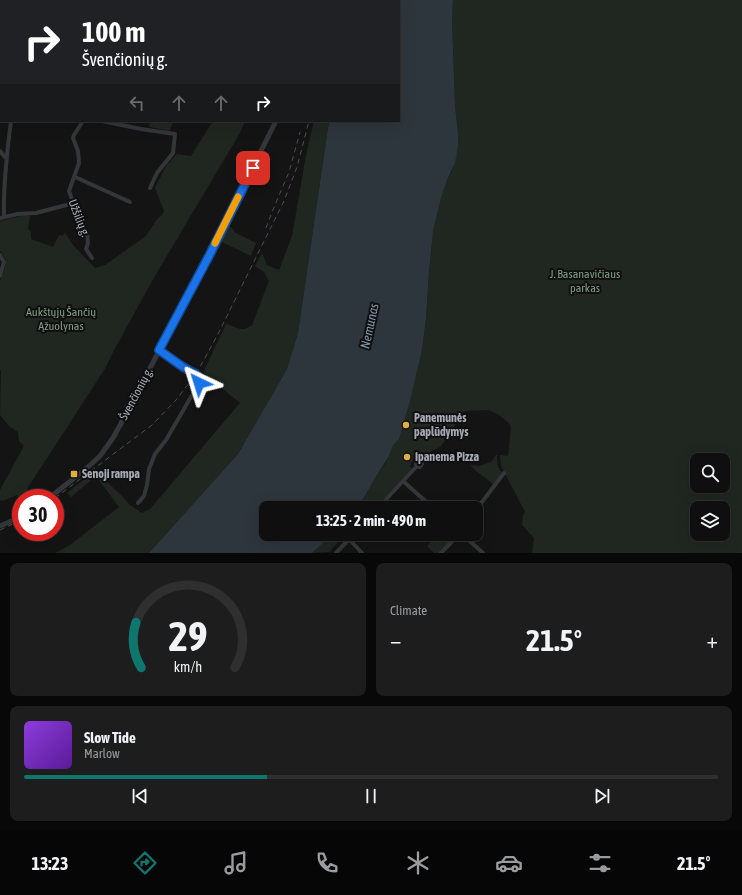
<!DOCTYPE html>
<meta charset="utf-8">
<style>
:root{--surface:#0f0f10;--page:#1d1d1e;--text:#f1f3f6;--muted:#9b9c9f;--line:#2f2f30;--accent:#0f766e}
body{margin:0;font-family:"Asap Condensed",sans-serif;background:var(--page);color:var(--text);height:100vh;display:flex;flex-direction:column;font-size:15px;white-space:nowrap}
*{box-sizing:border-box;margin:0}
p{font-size:13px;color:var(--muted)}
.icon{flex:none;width:22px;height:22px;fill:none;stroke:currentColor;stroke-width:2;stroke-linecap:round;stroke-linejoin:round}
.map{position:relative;height:553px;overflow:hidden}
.panel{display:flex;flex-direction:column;gap:10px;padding:10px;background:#080809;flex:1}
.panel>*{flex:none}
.hud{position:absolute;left:0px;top:0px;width:400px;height:122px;box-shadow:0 4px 16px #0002,0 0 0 1px var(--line);background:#202124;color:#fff;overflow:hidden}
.fabs{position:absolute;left:690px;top:453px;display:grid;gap:8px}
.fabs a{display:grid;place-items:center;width:40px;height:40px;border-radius:8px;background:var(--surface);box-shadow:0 4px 16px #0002,0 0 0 1px var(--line);font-size:20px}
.speed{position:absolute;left:12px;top:489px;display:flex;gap:8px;font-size:20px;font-weight:700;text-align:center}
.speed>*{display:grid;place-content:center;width:52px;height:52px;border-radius:50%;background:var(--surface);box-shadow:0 4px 16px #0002,0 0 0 1px var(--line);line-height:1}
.speed .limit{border:6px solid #d22;background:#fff;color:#111}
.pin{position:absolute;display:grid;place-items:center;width:34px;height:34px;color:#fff;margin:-17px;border-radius:8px;box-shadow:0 2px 6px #0006}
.me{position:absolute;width:44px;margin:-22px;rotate:319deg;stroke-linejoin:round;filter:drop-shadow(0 0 3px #0008)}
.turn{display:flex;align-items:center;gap:14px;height:84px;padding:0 16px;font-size:18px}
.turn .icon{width:52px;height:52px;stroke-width:2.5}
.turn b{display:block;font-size:28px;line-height:34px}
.lanes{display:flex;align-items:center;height:38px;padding:0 16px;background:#0003;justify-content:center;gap:20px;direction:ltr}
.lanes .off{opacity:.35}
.big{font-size:30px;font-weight:700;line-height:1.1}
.panel .widget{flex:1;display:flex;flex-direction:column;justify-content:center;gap:6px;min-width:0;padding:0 14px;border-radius:8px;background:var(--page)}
.panel .dial{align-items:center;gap:0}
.dial svg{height:104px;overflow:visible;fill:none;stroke:var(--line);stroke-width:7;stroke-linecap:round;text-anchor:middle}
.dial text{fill:var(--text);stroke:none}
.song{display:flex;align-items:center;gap:12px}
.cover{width:48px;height:48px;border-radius:6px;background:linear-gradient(135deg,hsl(270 70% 55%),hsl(270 70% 35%))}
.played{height:4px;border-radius:2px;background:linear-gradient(90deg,var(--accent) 35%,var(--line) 35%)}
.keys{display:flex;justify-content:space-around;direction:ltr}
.heat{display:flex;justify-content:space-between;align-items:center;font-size:22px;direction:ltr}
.panel .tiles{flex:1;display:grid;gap:10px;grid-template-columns:1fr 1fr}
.widget:last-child{grid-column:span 2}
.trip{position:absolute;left:259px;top:501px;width:224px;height:40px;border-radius:8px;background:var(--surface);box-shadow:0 4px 16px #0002,0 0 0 1px var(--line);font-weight:700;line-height:40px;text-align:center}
.tab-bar{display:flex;height:64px;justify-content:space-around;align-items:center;background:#060606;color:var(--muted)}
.tab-bar .icon{width:28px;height:28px}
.tab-bar .selected{color:var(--accent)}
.tab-bar b{font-size:18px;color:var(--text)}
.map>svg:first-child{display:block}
</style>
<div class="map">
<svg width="742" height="553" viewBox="0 0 742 553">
<rect width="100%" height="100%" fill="#141415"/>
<!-- green -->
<path fill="#202721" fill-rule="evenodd" d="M25 0H306L305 1H24Z
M453 0H742V553H532L534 538 522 525 523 515 525 512 501 466 500 455 508 456 511 427 509 423 499 415 489 410 465 411 460 414 452 432 440 447 431 451 426 457 422 456 414 459 410 466 412 469 375 508H356L363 499 376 477 385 464 389 456 393 445 396 440 406 415 422 350 426 319 429 272 433 231 441 198 447 180 452 171 458 146V133L455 106 452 19ZM697 460H723V486H697ZM697 508H723V534H697Z
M151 121H173L170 131 150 127 149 125Z
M213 121H245L240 133 156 274 114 350 106 367 27 489 33 496 32 498 21 499 17 495 2 501 0 500V490L24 446 19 441 18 432 9 426 0 415 1 371 0 369V281L5 268 6 260 0 250V221L26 215 30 216 28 229 31 232V239L53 247 59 235 62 236 65 233 73 245 95 268 105 265 146 236 157 219 162 215 164 211 155 188 166 166 177 154 191 156Z
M314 121H329L298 333 287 369 238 454 149 553H55L70 545 119 507 96 476 71 497 67 493 98 469 108 483 121 495 130 505 142 513 150 509 240 403 203 373 226 324C236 327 243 333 252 325L269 281 264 272 255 266 262 253 267 265 279 270 292 236 306 155Z
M228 225 234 230V232L256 243 251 256 220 241Z
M497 454C497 462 497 467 502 473L493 484 475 470 470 465 479 466 491 462Z
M333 534H346L329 552 312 553Z
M438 534H457L439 553H434L427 546Z"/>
<!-- water -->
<path fill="#2e363d" d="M358 0H453L452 19 455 106 458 133V146L455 163 447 180 441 198 433 231 429 272 426 319 422 350 410 401 399 439 393 445 389 456 376 477 363 499 356 508H266V534H333L312 553H149L238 454 287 369 298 333 329 121H399V1H358Z"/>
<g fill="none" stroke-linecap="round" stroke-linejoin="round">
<!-- minor -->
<path stroke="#35363a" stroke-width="4" d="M15 1V0
M0 27 1 25
M0 67 1 68
M83 121 74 135 73 138 78 151 79 163 69 191 80 221 87 232 88 243 86 249 92 258
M102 121 141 129 175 134 173 153 157 173 150 188
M0 151 4 156 7 158
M75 177 130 202
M4 216C3 185 7 152 11 121
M0 218 18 214 36 213 74 203
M0 255 4 262 0 276
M403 481 433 508
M138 503 144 496 147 485 149 469 155 454 166 440 199 383 198 376 196 374 183 367 159 351
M378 508 417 466 420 467 422 464 421 461 417 462 416 464 417 466
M476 510 504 473
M462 534 483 553
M349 539 362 553
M336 553 354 534
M441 553 459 534"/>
<!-- tertiary -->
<path stroke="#35363a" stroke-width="5" d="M334 1V0
M49 498 87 468 100 456 113 438 131 405 203 266 276 121
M0 526 21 517"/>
<!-- rail -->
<path stroke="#4c4e53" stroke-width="1" stroke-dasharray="5 4" stroke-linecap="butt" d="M338 1V0
M266 228 272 212 289 172 300 132
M55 498 152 425 176 400 196 374 217 336 284 201 297 167 309 121
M0 530 21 520"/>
</g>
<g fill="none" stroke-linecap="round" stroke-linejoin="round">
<!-- route casing -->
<g stroke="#114b97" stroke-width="10">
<path id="route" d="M199 383 198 376 196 374 183 367 159 350 209 256 253 168"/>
</g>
<!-- route -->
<use href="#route" stroke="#1a73e8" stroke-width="7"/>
<!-- slow -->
<path stroke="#f59e0b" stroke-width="7" d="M215 243 238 197"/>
</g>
<!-- markers -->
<g fill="#e0ae40" stroke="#0f0f10" stroke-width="1.5">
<circle cx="406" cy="425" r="4"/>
<circle cx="407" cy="457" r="4"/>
<rect x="70" y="470" width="8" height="8" rx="2"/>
</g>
<g text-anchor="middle" stroke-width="4" stroke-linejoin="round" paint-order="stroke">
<!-- street labels -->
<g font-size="12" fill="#a7aab4" stroke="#0f0f10">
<text transform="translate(79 218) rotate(69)" y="4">Užšilių g.</text>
<text transform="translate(136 394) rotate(-62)" y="4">Švenčionių g.</text>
</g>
<!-- park labels -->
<g font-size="12" fill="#7f9e82" stroke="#0f0f10">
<text x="585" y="278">J. Basanavičiaus<tspan x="585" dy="14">parkas</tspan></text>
<text x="61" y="316">Aukštųjų Šančių<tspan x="61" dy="14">Ąžuolynas</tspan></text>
</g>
<!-- poi labels -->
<g font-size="12" font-weight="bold" fill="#a7aab4" stroke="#0f0f10" text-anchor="start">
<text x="414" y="422">Panemunės<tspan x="414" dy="14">paplūdymys</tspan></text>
<text x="415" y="461">Ipanema Pizza</text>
<text x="82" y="478">Senoji rampa</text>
</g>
<!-- water labels -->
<g font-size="13" font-style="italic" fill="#8097ac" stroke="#0f0f10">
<text transform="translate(369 326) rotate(-78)" y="5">Nemunas</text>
</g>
</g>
</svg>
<div class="fabs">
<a><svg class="icon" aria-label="search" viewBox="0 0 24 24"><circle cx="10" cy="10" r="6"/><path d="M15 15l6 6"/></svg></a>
<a><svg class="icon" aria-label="layers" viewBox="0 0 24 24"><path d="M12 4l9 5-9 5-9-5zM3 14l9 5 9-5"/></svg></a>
</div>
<div class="speed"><div class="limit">30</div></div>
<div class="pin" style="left:253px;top:168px;background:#d93025"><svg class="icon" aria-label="arrive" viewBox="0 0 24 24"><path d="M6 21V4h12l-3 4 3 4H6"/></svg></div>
<svg class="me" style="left:199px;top:383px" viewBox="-20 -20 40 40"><path d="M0-17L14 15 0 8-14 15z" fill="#1a73e8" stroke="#fff" stroke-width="4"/></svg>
<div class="trip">13:25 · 2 min · 490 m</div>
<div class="hud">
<div class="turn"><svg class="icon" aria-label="right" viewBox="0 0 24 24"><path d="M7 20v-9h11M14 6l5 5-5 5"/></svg><div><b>100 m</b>Švenčionių g.</div></div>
<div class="lanes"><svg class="icon off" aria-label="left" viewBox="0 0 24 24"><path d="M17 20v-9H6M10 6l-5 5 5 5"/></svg><svg class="icon off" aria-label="ahead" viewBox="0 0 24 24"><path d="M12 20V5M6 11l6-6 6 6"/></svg><svg class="icon off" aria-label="ahead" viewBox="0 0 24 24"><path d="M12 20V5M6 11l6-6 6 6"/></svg><svg class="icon" aria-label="right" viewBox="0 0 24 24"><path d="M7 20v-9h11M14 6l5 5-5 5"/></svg></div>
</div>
</div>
<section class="panel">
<div class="tiles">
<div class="widget dial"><svg viewBox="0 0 100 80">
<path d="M14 69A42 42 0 1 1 86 69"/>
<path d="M14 69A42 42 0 0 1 10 34" stroke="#0f766e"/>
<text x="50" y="56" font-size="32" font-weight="700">29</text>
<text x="50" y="72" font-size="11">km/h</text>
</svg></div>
<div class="widget"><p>Climate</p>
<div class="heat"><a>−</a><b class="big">21.5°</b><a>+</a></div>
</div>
<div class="widget">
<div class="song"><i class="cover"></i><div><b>Slow Tide</b><p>Marlow</p></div></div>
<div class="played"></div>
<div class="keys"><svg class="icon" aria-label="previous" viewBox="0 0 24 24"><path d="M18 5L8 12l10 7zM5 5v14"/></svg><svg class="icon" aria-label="pause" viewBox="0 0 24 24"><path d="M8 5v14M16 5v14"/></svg><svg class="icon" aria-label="next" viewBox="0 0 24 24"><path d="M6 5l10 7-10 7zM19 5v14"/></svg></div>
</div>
</div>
</section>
<nav class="tab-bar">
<b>13:23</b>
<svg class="icon selected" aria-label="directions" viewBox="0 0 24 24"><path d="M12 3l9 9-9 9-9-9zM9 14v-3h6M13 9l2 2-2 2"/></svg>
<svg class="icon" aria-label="music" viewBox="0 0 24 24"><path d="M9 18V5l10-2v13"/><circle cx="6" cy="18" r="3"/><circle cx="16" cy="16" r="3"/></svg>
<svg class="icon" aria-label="phone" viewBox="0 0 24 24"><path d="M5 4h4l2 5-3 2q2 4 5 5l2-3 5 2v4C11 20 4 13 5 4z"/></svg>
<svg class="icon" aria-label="climate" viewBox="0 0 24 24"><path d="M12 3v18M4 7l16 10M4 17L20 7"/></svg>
<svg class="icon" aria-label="car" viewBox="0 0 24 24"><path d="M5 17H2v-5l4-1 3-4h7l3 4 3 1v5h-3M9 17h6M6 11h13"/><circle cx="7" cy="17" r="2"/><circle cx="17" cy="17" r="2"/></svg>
<svg class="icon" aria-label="filters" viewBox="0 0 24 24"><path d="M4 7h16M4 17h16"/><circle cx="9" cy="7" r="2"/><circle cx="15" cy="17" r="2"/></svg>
<b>21.5°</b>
</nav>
